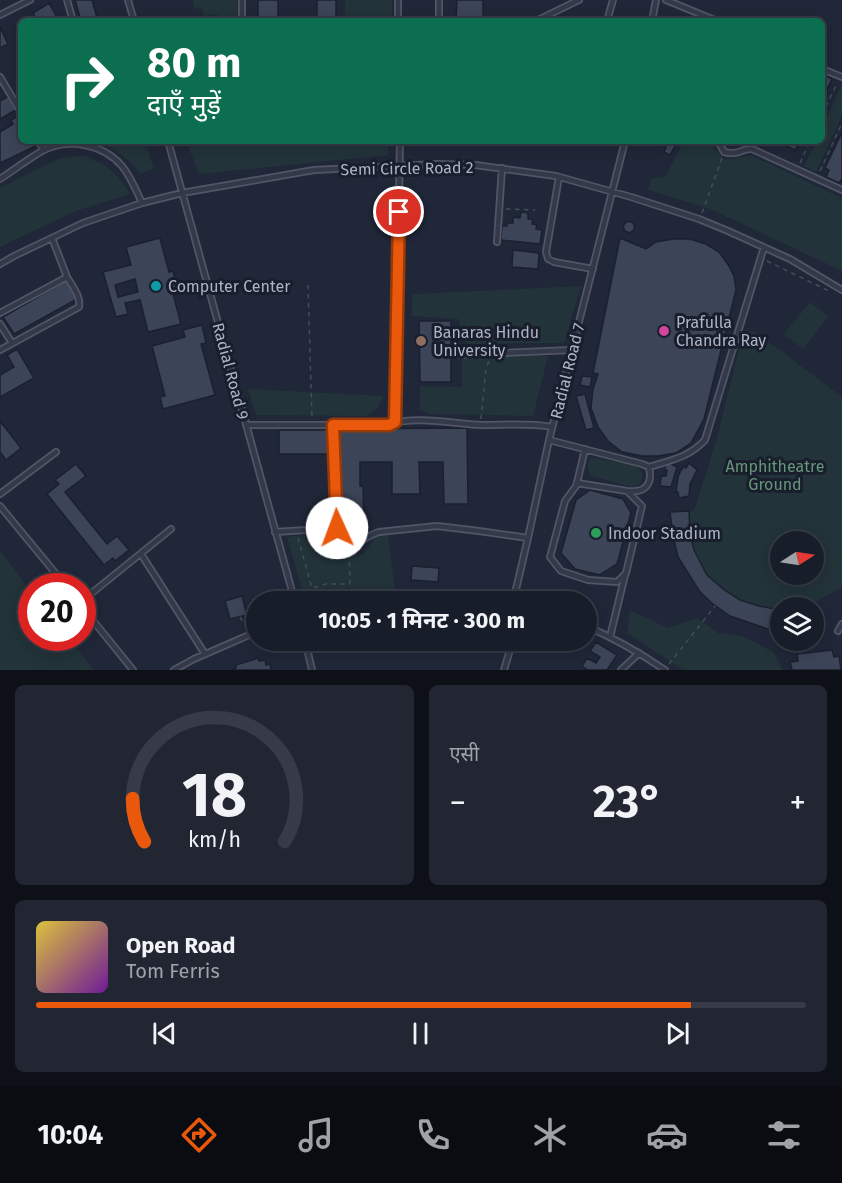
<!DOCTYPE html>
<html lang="hi">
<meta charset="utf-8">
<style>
:root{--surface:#181d2a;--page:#212632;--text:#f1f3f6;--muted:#9fa2a8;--line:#363b47;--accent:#ea580c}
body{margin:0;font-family:"Fira Sans","Noto Sans Devanagari",sans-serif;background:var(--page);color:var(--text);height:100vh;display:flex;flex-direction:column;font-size:22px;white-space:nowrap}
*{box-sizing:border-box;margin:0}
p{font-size:20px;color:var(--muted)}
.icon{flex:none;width:33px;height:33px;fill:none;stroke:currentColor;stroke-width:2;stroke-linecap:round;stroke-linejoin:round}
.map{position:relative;height:670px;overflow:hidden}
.details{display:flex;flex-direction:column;gap:15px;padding:15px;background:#0d1017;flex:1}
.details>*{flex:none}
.hud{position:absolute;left:18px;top:18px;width:807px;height:126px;border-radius:9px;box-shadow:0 3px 15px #0003,0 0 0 2px var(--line);background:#0b6e4f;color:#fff;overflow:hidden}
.needle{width:39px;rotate:78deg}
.tools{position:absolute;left:770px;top:531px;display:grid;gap:12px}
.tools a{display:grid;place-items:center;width:54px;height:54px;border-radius:50%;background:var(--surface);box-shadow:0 3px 15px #0003,0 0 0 2px var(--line);font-size:30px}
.speed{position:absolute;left:18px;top:573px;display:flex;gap:12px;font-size:30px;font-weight:700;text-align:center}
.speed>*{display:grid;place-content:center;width:78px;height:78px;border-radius:50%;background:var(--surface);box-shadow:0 3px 15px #0003,0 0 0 2px var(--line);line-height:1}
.speed .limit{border:9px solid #d22;background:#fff;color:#111}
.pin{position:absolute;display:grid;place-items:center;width:51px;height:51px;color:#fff;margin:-26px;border:3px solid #fff;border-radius:50%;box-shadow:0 2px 6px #0007}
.me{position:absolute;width:66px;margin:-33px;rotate:358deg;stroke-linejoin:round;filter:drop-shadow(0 0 4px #0008)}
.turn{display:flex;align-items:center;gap:21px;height:126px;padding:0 30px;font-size:27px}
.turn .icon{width:78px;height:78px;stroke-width:2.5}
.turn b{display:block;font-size:42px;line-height:51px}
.big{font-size:45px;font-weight:700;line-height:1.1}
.details .tile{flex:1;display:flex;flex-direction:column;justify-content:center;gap:9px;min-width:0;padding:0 21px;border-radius:9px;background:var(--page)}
.details .dial{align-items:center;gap:0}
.dial svg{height:156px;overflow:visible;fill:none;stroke:var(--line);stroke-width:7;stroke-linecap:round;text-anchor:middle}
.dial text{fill:var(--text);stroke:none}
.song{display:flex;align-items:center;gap:18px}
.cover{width:72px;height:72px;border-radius:9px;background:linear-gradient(135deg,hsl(50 70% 55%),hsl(280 70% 35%))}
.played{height:6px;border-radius:3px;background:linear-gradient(90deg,var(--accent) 85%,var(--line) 85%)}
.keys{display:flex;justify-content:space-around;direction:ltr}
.heat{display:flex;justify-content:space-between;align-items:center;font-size:33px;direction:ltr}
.details .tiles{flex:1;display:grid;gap:15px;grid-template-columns:1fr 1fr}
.tile:last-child{grid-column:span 2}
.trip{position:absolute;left:246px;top:591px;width:351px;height:60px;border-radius:30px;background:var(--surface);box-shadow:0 3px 15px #0003,0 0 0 2px var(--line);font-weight:700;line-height:60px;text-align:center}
.dock{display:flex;height:96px;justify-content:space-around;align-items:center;background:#0a0c11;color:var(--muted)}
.dock .icon{width:42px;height:42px}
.dock .selected{color:var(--accent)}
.dock b{font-size:27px;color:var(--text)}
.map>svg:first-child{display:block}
</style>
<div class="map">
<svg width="842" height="670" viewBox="0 0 842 670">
<rect width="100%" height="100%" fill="#202738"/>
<!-- green -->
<path fill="#223339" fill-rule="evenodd" d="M193 0H237L238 21H219L217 14 204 16 201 8 194 9Z
M345 0H392V21H345Z
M842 84V115L816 172 804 166 816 141H822V127Z
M93 141H145L154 169 140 173 128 160 113 149Z
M186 141H388V155L199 174Z
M684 141H711L714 148 724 159 737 158 751 155 842 198V271L713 210 648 190 651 179 665 177Z
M85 156C109 166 116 172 130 194L76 211 0 247V188L60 158Z
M581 286 564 343 467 344 458 319 411 316 413 294Z
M810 302 828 317 803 349 784 334Z
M750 331 757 333 842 397V587L806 607 780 608V629H768L730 616 713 604 700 592 678 557 673 536 670 512 694 511 717 438 742 337 745 332ZM780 542H813V574H780Z
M462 356H548L533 416 429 414 420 410V386L462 387Z
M248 389 383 396 378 408 367 416 256 415Z
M594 458 635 465C643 470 644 476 639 485L632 487 591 476C587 471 587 467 589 459Z
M330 532C335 543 340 549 349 555L363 554 378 535 388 534 395 592 328 601H305L287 537Z
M0 551 31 591 32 638H69L94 670H0Z
M630 610 668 628 697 618 718 633 742 636 774 652 782 670H683L627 633Z"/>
<!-- building -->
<path fill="#3c4458" stroke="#1b202f" stroke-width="1.5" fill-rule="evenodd" d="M75 0H92L98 21H81Z
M258 0H278V21H258Z
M317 0H336V21H317Z
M457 0H483V21H456Z
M49 3 59 21H37L33 13Z
M0 27 8 44 0 48Z
M822 74 832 79 822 99Z
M11 95 19 108 0 119V101Z
M16 117 20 122 21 121V141H46L0 163V132L13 124 11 120Z
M842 132V180H841L839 183 826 177 829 170 825 168Z
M655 141H673L677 143 670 155 664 152 666 147Z
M776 141H800L795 150Z
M521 212 528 213V219L533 220 532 224 537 225 536 229 542 230 540 244 501 240 502 226H507V223H513V217L520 218Z
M623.5 227a5.5 5.5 0 1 1 11 0a5.5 5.5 0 1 1-11 0Z
M160 238 169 272 173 271 177 288 172 290 181 324 148 332 140 300 125 303 128 314 116 317 103 272 131 265 126 247ZM135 279 138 292 118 297 115 285Z
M620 238 646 249 656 242 673 239H690L706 244 719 252 729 266 734 276 736 290 704 419 691 443 676 453 658 456H642L622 452 608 441 598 427 591 408 593 389 598 374 593 373Z
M513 250 539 253 538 269 512 267Z
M67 280 77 299 14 334 3 317Z
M419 321H451V382H420Z
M202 325 206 343 201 344 215 395 163 409 160 397 165 396 152 346 185 337 183 330Z
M17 349 34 378 0 397V375L14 367 7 355Z
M582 376 592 377 590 387 580 385Z
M585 394 594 428 586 430 576 396Z
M0 421 21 448 6 460 0 452Z
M467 428 468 504H444L443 462H419L420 494H392V462H360V486L363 485 364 528 358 529V535H347V528H341L340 429Z
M279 430H330V454H279Z
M667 462 677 467 671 487 660 486 661 476H666L667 470H664Z
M689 463 697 470 690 484 689 496 679 498 678 492H676L678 477 681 470 685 466 686 468Z
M76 464 86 476 65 492 107 544 117 536 129 550 115 561 113 558 104 565 47 494 59 484 55 480Z
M590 490 623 499 631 513 617 564 600 575 575 569 561 553 576 500Z
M689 511 690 533 694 550 707 575 723 589 740 600 759 606 780 610V629H768L730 616 713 604 700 592 678 557 673 536 670 512Z
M412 566 439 568 438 582 411 580Z
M242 596 247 615 230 619 225 601Z
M596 642 617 655 607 670H588L582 666 587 658 596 663 600 657 590 651Z
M832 650 834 657 839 656 841 670H792L790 662 798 661 797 654Z
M258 658 259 661 265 660 266 665 270 664 271 670H232L236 668V665Z"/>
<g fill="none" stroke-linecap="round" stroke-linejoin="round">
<!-- service casing -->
<g stroke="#515666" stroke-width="8">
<path id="service" d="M67 0 73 21
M128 0 134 21
M242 0V21
M398 0V21
M439 0V21
M666 0 717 21
M0 15 30 0
M536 21 579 0
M607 21 613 0
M652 21 656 0
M822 69 842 77
M0 77 21 112
M38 141 44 150
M168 141 295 602
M718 141 724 152C740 156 741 148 752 149L842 190
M559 177 546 252 548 259 554 262 593 269
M0 179C14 170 28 159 42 151 68 137 103 144 122 166 131 177 136 190 142 203
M497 242 502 168
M0 264 14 256 83 223 142 203 182 193 314 170 437 164 475 165 556 176 631 197 699 219 728 231 790 259 842 290
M0 313 67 277 52 238
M0 324 12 343
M0 350 79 307C81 296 72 286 67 277
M457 355 572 350
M395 422 400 141
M246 425H389C413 415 455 424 482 425 506 425 529 423 552 427
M333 425 337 528
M549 440 642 464 649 467C671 460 688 458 705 440L764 247
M577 483 627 491 642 506 626 573 617 582 588 580 561 571 550 557 565 501 576 486 577 483 585 449
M627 491C645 493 653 485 649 467
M0 494 56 452
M0 506 66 586
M275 532 337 528C349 558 359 538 379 532L437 526 479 531 528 538
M141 554 205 654
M82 601 171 529
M384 602 411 599 465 602
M513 602 528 538 549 440 625 141
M82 607 133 670
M586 626C614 638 640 653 665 670
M838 631 842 624
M610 637 625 575
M305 640 312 670
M174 670 194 659 256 632
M504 670 513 640
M621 670 639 653"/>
</g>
<!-- path -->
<path stroke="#3f5057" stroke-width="1.5" stroke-dasharray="4.5 4.5" stroke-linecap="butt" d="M822 115 837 83
M800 163 810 141
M820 171 842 123
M506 209 535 210
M702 213 722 158
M767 261 831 292
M308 285 312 419
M481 419 486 368 490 359
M298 538 312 588 326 584H350L349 550
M240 617 247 629
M669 664 715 606"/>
<!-- service -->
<use href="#service" stroke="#343949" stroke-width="4.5"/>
</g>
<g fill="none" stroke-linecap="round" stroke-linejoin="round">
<!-- route casing -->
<g stroke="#983908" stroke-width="15">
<path id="route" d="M337 528 333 425H389L395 422 399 212"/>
</g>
<!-- route -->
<use href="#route" stroke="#ea580c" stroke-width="10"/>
</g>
<!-- markers -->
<circle fill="#0f9aa8" stroke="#191e2d" stroke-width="2" cx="156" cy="286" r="6"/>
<circle fill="#d1479c" stroke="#191e2d" stroke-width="2" cx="664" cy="331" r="6"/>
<circle fill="#8d6e63" stroke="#191e2d" stroke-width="2" cx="421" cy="341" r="6"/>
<circle fill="#2e9e5b" stroke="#191e2d" stroke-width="2" cx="596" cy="533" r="6"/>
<g text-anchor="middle" stroke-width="6" stroke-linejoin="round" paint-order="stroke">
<!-- street labels -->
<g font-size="16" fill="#aeb3c5" stroke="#191e2d">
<text transform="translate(407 168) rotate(-1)" y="6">Semi Circle Road 2</text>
<text transform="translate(231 371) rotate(75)" y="6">Radial Road 9</text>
<text transform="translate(567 371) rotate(-76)" y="6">Radial Road 7</text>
</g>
<!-- poi labels -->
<g font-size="16" fill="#aeb3c5" stroke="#191e2d" text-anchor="start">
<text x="168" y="292">Computer Center</text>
<text x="676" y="328">Prafulla<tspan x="676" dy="18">Chandra Ray</tspan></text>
<text x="433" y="338">Banaras Hindu<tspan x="433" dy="18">University</tspan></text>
<text x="608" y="539">Indoor Stadium</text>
</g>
<!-- park labels -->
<g font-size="16" fill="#659678" stroke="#191e2d">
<text x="775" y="472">Amphitheatre<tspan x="775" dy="18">Ground</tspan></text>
</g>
</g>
</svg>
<div class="tools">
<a><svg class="needle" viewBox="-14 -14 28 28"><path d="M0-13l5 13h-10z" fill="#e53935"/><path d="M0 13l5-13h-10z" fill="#9fa2a8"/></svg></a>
<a><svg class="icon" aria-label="layers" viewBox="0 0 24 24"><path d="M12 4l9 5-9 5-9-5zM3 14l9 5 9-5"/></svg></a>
</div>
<div class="speed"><div class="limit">20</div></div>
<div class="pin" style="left:399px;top:212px;background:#d93025"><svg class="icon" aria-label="arrive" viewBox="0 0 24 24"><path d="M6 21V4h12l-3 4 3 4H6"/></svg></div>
<svg class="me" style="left:337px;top:528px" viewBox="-20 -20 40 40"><circle r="19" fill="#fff"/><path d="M0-13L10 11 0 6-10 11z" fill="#ea580c"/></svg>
<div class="trip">10:05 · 1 मिनट · 300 m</div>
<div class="hud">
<div class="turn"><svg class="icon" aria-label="right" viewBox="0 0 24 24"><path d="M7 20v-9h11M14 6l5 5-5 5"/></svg><div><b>80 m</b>दाएँ मुड़ें</div></div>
</div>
</div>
<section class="details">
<div class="tiles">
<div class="tile dial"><svg viewBox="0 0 100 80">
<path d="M14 69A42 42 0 1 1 86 69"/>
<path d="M14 69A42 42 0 0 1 8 47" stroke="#ea580c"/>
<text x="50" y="56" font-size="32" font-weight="700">18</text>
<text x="50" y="72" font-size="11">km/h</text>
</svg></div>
<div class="tile"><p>एसी</p>
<div class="heat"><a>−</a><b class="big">23°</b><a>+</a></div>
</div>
<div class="tile">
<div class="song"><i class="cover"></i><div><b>Open Road</b><p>Tom Ferris</p></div></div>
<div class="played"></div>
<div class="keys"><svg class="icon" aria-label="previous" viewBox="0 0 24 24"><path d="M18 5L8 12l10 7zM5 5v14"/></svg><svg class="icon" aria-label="pause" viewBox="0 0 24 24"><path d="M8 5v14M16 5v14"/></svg><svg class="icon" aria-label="next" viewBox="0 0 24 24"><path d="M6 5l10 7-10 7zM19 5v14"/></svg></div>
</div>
</div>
</section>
<nav class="dock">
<b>10:04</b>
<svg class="icon selected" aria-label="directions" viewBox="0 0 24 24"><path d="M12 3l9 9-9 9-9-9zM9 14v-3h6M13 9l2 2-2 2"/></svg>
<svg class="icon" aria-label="music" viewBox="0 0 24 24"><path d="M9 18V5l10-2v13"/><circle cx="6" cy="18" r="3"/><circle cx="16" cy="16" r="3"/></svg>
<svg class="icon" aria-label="phone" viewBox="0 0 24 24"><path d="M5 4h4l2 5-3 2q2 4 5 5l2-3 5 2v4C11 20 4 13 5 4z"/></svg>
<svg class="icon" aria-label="climate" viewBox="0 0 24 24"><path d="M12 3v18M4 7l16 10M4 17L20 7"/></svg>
<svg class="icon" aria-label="car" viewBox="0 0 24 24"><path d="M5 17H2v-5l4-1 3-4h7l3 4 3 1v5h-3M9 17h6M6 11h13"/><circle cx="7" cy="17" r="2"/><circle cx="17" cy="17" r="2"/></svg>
<svg class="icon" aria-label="filters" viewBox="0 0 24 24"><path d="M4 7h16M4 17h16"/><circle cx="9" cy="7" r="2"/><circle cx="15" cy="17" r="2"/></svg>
</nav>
